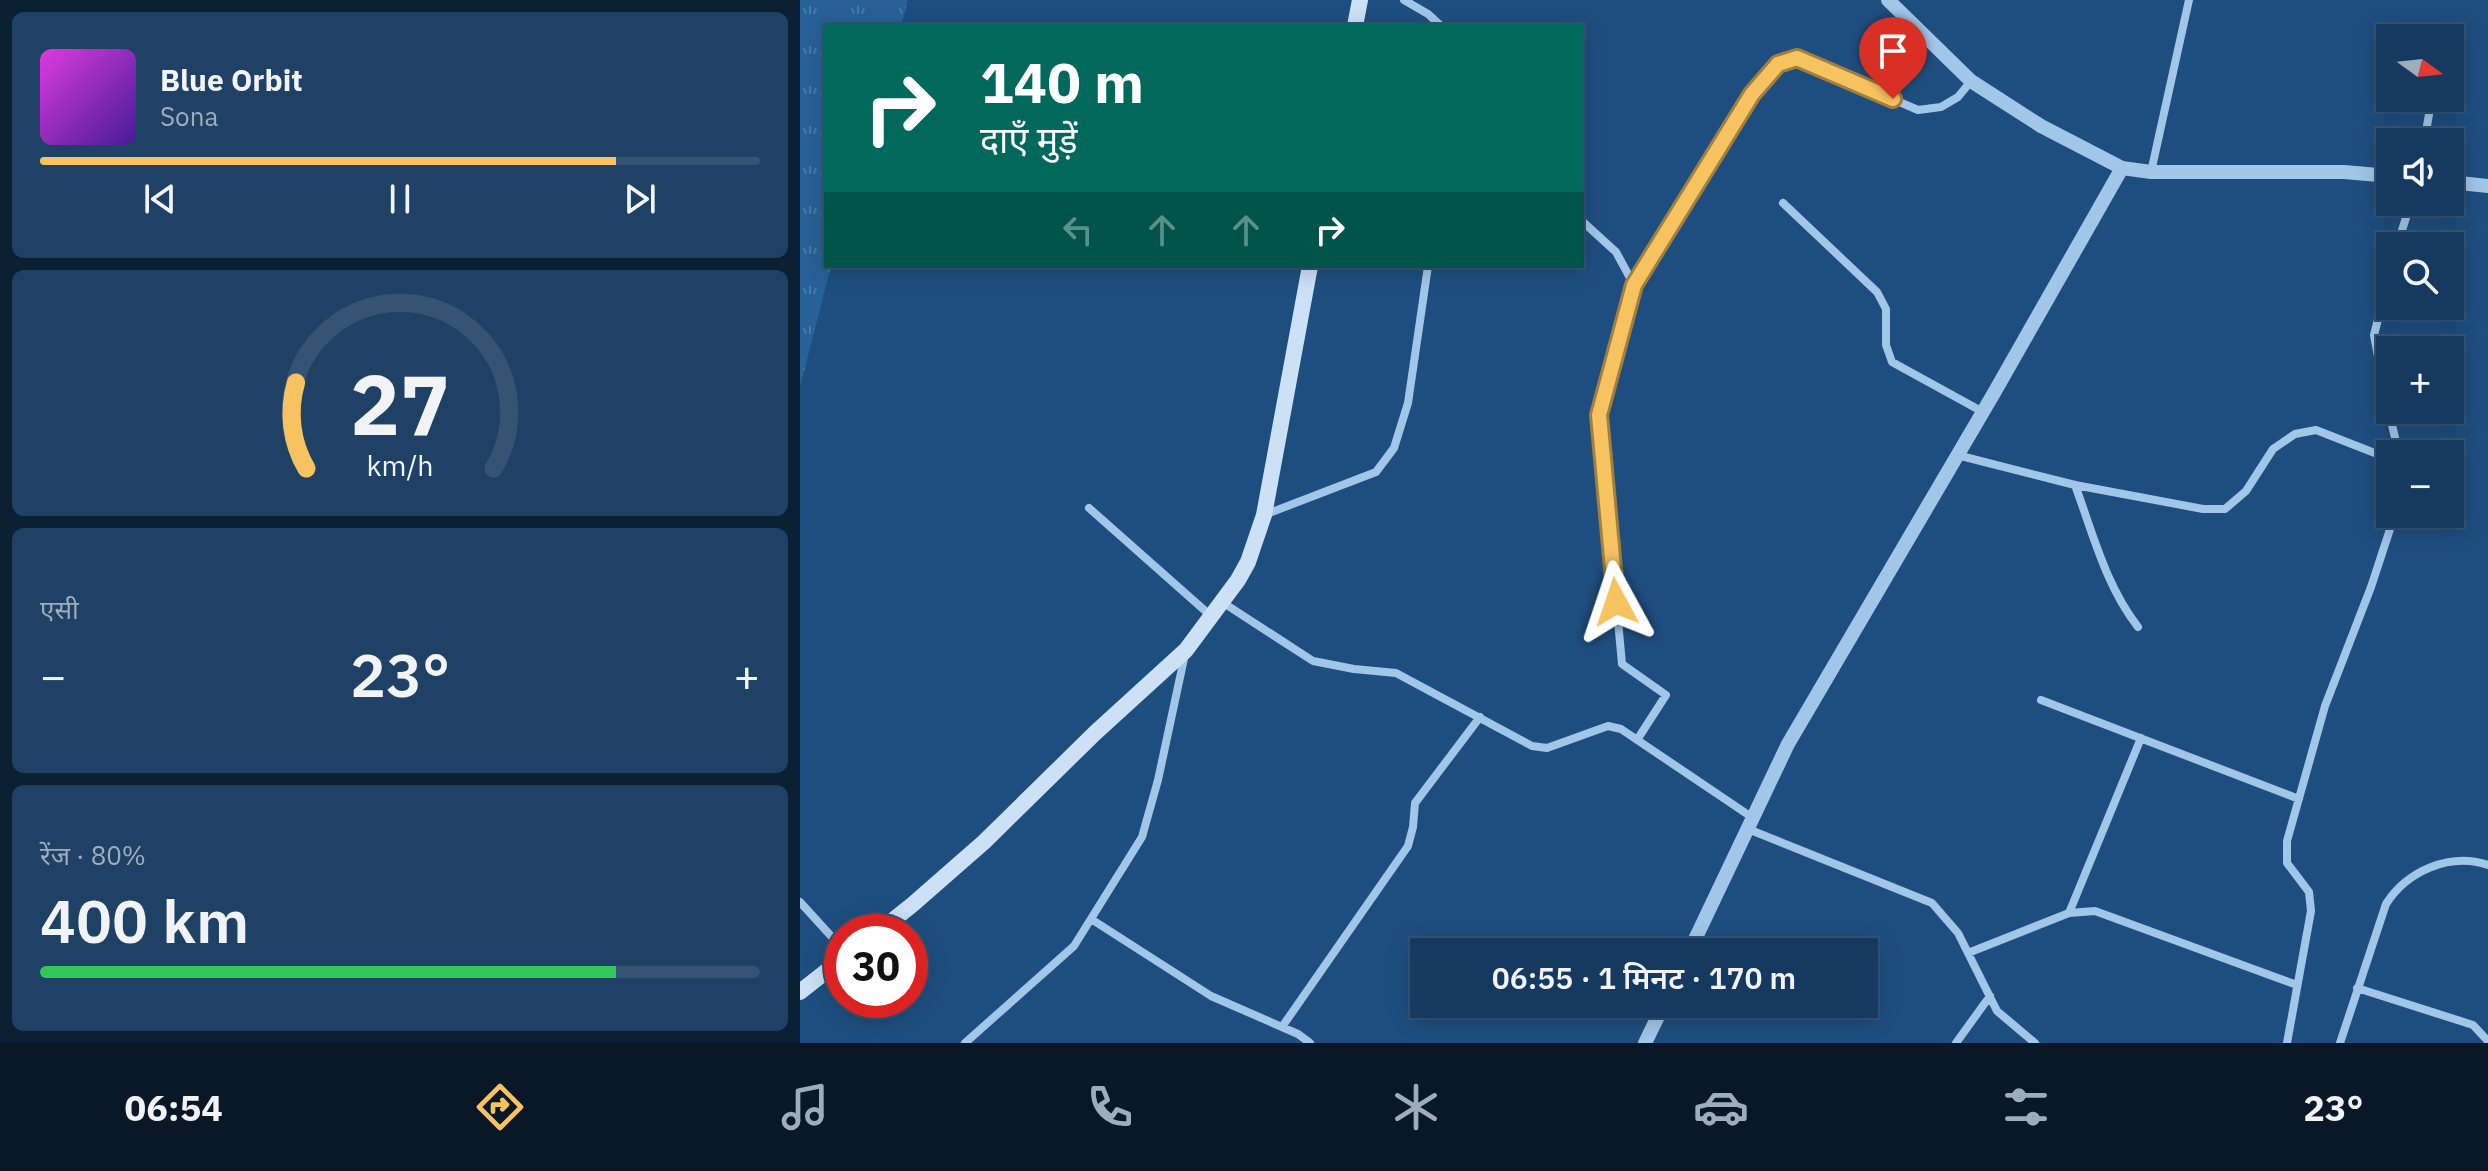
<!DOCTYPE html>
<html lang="hi">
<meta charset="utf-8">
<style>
:root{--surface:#163a5f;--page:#1f4165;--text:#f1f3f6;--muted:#9eadbd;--line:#355474;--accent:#f7c361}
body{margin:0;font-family:"IBM Plex Sans","Noto Sans Devanagari",sans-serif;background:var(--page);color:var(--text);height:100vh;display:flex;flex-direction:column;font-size:30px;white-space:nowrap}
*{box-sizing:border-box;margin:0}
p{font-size:26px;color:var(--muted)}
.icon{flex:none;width:44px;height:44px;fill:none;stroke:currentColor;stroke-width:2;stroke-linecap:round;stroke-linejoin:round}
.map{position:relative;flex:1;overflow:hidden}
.panel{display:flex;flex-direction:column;gap:12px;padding:12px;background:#0c2034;width:800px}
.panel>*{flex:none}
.hud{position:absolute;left:24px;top:24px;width:760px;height:244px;border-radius:0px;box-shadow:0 4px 20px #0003,0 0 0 2px var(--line);background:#00695c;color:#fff;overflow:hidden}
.needle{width:52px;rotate:105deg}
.buttons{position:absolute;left:1576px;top:24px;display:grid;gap:16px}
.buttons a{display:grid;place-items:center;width:88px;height:88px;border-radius:0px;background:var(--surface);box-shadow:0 4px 20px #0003,0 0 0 2px var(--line);font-size:40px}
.speed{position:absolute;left:24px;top:914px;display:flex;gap:16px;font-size:40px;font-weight:700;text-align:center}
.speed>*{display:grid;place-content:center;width:104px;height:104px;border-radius:50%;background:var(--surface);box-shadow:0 4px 20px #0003,0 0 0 2px var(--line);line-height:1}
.speed .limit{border:12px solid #d22;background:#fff;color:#111}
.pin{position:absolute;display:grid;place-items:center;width:68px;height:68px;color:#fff;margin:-82px -34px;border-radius:50% 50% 50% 0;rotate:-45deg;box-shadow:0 0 8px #0007}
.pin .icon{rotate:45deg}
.me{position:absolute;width:88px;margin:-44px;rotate:355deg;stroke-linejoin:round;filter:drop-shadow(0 0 6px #0008)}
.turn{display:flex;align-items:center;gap:28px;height:168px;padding:0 24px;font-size:36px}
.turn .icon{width:104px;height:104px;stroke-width:2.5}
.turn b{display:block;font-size:56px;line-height:68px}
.lanes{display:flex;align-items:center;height:76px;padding:0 24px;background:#0003;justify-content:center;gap:40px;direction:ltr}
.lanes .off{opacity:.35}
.big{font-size:60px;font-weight:600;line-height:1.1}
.panel .tile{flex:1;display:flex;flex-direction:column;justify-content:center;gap:12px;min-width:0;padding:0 28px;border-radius:12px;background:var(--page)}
.panel .dial{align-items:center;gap:0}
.dial svg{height:208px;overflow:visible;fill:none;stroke:var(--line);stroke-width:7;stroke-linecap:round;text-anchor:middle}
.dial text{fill:var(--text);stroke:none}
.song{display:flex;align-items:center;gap:24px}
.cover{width:96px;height:96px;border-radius:12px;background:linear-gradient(135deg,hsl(300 70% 55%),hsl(260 70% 35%))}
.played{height:8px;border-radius:4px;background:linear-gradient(90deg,var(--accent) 80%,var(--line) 80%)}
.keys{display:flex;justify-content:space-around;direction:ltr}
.heat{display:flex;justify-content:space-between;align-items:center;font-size:44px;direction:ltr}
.charge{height:12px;border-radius:6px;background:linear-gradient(90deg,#34c759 80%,var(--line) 0)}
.trip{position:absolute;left:610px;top:938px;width:468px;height:80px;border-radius:0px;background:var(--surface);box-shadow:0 4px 20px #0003,0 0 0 2px var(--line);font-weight:600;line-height:80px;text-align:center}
.tabs{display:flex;height:128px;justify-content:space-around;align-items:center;background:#091726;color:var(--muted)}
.tabs .icon{width:56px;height:56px}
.tabs .selected{color:var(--accent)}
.tabs b{font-size:36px;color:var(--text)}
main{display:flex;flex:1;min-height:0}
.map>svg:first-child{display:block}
</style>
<main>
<section class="panel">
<div class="tile">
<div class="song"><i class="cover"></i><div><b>Blue Orbit</b><p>Sona</p></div></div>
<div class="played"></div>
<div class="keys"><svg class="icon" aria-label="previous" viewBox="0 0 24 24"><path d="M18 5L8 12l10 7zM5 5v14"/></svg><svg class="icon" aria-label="pause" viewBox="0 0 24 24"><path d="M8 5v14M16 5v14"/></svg><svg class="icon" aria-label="next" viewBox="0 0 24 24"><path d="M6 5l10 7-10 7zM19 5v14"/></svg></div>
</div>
<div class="tile dial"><svg viewBox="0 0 100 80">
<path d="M14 69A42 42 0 1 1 86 69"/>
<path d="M14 69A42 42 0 0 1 10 36" stroke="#f7c361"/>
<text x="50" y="56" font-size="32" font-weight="700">27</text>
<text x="50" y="72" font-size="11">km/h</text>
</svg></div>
<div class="tile"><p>एसी</p>
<div class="heat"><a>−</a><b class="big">23°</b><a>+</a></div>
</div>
<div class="tile"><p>रेंज · 80%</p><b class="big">400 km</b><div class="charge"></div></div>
</section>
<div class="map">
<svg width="1688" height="1043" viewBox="0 0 1688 1043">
<defs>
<pattern id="grass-tufts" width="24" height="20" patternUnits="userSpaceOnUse" patternTransform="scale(2)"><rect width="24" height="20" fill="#286197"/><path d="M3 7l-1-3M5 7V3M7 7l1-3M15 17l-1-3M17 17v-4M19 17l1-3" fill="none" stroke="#4879a7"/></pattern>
</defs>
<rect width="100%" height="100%" fill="#1e4e7f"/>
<!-- grass -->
<path fill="url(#grass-tufts)" d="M0 0H108L101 26H26V266H31L0 387Z"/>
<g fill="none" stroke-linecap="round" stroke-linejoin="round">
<!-- minor -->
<path stroke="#a2c6e8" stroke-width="8" d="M604 0 628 14 641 26
M1650 51 1656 36
M1624 142 1632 98
M1351 172 1389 0
M983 203 1077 292 1086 309V345L1092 362 1183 412
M782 221 816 252 834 285
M1597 246 1611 202
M1590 272 1574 335 1586 400 1599 454
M1157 455 1275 485 1403 509H1425L1446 491 1473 449 1495 434 1516 430 1590 459
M1275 485C1293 534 1306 586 1338 627
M289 508 411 616
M464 515 576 472 594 448 608 403 628 266
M422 602 513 661 554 669 596 673 732 746 747 748 808 726 821 729 953 818
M1241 700 1499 799
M837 740 866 695 822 664 799 415 834 285 952 94 978 64 997 58 1118 110 1141 107 1158 97 1171 81
M948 829 1132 903 1158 933 1197 1011 1235 1043
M0 902 42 948
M1269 913 1341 738
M291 919 411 996 498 1034 510 1043
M1168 953 1269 913 1295 911 1497 985
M1557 988 1673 1025 1688 1041
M482 1027 608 846 613 827 615 803 680 717
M165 1043 274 946 342 837 358 780 385 654
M1156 1043 1190 996
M1487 1043 1511 911 1509 892 1487 863V841L1525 706 1571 587 1595 514
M1540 1043 1586 904C1607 871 1650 852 1688 865"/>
<!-- tertiary -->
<path stroke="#a2c6e8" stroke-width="14" d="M1088 0 1171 81 1241 126 1322 168
M1650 182 1688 186
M889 952 988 744 1194 393 1322 168 1351 172H1544L1590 176
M845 1043 864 1004"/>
<!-- secondary -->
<path stroke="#cce1f6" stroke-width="16" d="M555 26 560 0
M78 932 112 905 184 842 295 733 386 650 438 580 448 562 464 515 510 266
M0 992 42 959"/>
</g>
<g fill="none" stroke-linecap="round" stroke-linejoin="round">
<!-- route casing -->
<g stroke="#a17f3f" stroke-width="20">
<path id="route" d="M816 602 799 415 834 285 952 94 978 64 997 58 1093 99"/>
</g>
<!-- route -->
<use href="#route" stroke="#f7c361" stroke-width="14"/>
</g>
</svg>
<div class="buttons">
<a><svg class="needle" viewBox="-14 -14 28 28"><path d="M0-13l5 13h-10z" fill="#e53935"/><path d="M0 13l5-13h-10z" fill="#9eadbd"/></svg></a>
<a><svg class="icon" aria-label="sound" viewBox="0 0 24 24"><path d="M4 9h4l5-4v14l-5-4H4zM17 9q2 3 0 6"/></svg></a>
<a><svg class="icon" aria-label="search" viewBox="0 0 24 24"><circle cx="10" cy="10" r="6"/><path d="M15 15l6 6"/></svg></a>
<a>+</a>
<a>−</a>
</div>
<div class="speed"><div class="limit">30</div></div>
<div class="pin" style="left:1093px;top:99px;background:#d93025"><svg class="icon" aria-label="arrive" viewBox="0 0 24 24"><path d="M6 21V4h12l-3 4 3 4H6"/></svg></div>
<svg class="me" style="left:816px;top:602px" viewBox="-20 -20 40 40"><path d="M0-17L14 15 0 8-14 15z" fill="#f7c361" stroke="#fff" stroke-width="4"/></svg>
<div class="trip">06:55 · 1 मिनट · 170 m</div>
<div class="hud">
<div class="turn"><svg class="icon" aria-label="right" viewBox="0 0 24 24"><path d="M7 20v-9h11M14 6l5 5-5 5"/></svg><div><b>140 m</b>दाएँ मुड़ें</div></div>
<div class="lanes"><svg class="icon off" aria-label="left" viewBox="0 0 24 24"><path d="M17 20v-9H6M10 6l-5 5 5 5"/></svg><svg class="icon off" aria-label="ahead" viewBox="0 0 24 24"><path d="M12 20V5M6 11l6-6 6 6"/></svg><svg class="icon off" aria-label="ahead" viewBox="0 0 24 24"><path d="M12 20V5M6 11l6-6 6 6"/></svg><svg class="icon" aria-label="right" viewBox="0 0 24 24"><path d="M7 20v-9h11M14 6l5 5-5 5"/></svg></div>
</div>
</div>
</main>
<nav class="tabs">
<b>06:54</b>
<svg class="icon selected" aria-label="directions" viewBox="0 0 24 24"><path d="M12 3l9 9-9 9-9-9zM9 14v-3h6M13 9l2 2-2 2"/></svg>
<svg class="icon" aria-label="music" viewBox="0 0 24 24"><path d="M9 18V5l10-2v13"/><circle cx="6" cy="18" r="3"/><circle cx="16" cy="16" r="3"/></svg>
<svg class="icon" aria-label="phone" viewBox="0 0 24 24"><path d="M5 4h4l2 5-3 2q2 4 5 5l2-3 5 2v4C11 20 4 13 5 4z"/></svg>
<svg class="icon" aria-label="climate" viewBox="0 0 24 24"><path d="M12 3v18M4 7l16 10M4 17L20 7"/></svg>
<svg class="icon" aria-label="car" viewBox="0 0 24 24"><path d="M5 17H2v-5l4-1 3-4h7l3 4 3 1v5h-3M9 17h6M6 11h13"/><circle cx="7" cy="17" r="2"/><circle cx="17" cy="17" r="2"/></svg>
<svg class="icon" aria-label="filters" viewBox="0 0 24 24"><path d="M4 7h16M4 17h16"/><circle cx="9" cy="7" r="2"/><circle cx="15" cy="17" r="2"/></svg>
<b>23°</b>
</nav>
